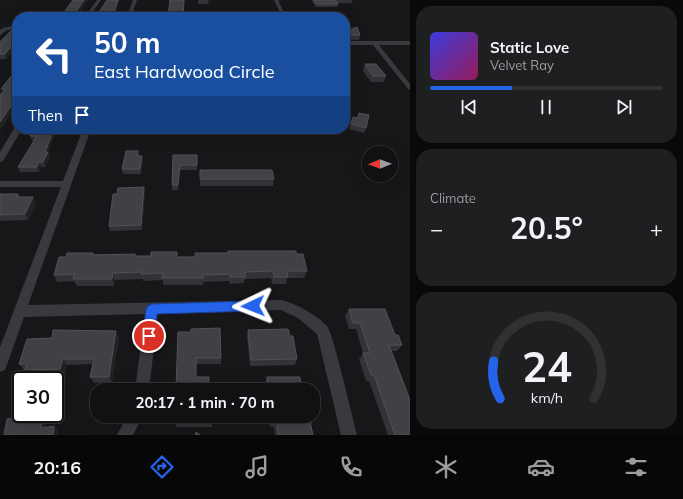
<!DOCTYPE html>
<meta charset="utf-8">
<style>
:root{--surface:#111113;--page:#1e1f21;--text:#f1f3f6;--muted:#9c9da0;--line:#303133;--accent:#2563eb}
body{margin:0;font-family:Mulish,sans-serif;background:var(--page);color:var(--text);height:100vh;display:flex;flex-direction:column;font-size:15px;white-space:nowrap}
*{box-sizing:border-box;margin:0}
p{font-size:13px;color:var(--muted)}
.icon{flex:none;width:22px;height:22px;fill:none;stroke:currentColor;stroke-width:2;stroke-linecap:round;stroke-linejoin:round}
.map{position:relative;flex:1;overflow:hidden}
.drawer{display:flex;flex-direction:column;gap:6px;padding:6px;background:#09090a;width:273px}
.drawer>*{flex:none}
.banner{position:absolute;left:12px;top:12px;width:338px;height:122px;border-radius:16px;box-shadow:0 4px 16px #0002,0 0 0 1px var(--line);background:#1a4fa0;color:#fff;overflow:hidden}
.needle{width:26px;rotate:269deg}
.controls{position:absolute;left:362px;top:146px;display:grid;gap:8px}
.controls a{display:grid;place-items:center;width:36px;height:36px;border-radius:50%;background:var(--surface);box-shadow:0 4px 16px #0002,0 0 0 1px var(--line);font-size:20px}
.speed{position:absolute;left:12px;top:371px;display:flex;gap:8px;font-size:20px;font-weight:700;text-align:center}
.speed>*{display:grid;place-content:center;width:52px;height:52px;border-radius:50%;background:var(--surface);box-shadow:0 4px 16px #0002,0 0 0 1px var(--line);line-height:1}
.speed .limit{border:2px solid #111;border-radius:6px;background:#fff;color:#111}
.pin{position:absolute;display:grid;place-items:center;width:34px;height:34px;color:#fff;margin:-17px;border:2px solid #fff;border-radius:50%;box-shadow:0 1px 4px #0007}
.me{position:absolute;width:44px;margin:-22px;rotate:268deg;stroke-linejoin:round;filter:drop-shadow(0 0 3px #0008)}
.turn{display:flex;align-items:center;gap:14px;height:84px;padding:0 16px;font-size:18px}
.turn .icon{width:52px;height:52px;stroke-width:2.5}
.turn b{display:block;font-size:28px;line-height:34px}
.then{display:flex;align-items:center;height:38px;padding:0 16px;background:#0003;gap:8px;font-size:15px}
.big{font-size:30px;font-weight:700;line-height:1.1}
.drawer .widget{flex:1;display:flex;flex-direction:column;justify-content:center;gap:6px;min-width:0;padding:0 14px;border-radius:16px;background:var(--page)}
.drawer .dial{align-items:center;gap:0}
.dial svg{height:104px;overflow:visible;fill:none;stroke:var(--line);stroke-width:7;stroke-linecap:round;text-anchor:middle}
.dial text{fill:var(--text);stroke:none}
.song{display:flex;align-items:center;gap:12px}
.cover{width:48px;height:48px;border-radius:6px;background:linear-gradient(135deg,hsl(240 70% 55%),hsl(330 70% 35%))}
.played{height:4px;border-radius:2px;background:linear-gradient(90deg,var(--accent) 35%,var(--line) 35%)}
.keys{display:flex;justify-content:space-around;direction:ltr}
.heat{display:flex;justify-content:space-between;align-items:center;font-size:22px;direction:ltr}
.trip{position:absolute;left:90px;top:383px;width:230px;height:40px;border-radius:16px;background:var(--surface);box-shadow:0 4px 16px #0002,0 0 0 1px var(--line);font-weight:700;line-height:40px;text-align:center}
.tab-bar{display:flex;height:64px;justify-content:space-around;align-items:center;background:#070708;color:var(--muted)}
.tab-bar .icon{width:28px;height:28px}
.tab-bar .selected{color:var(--accent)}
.tab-bar b{font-size:18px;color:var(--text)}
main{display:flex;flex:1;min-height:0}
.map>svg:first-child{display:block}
</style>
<main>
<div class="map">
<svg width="410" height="435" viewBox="0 0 410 435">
<rect width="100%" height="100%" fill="#171719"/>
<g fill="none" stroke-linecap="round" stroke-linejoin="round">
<!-- minor -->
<path fill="#383a3e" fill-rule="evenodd" d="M97 0H101L89 17H85Z
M133 0H137L131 17H127Z
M274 0H278L286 17H282Z
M17 25V29L7 30 0 35V30L3 28Z
M345 41H410V45H379L410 84V90L408 89 373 45H345Z
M15 127 22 129 3 161 0 162V152Z
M83 129H91L28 305 282 300C298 305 314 313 327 326 333 333 353 419 357 435H341L317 334 298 318 281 310 158 313 149 390H135L145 314 24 317 5 370 0 372V347L61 187H0V181H63Z
M127 416H143L133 435H117Z"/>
</g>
<!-- wall -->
<path fill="#333337" d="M198 0H208L209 4H198Z
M311 0H352V3H337L338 4 337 7H316Z
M17 25V45L6 59H1L0 60V42Z
M345 32 360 35 359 40H345Z
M365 64 386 76 384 82H371L363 71Z
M359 113 366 128 364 133 349 129 353 117 357 118Z
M34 129H58L54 136 48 152 50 157 45 167H42L39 172H20L18 167 34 141H32L30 136Z
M173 155H197V170H180L178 190H172Z
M139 156 143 160 141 174H123L122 169Z
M200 170 274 179 273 186H200Z
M145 192 142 230 110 231 109 226Z
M0 194H18L20 197 36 203 28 220 1 221 0 220Z
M93 253 94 255 135 254V256L178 257 296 254 307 271 304 278H287L286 284H272L271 278 245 279 244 283 230 284 229 281 203 282V285H163V280L143 281V279L115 280 114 286H77L74 281 57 282 54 275 66 257Z
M349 309 395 335 402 345 397 351H391L410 435H388L369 381H366L359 359 363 353 356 329H349L345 316Z
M248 330 290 336 297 359 295 365 250 366 247 336Z
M178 332 221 358V364H196L176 390Z
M119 337 112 382 94 383 90 377 93 364 67 365 65 375 31 376 26 370H24L19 364Z
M267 377 302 390H265V383Z
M212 416V427H176L175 423Z
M268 416H311L312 422 311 424 313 435H275L274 427H270Z"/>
<!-- shaded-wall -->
<path fill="#222225" d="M84 0H88L76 17H72Z
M118 0H120L114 17H109Z
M17 39V45L6 59 5 54Z
M17 97V104L0 131V122Z
M54 129H58L54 136 48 152 50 157 45 167 43 162 45 152Z
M142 156 143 160 141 174 140 169Z
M39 162 42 167 39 172 37 167Z
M180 165V170L178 190V185Z
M144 187 145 192 142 230 141 225Z
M33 197 36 203 28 220 25 214Z
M113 273 115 280 114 286 112 279Z
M116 331 119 337 112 382 109 377Z
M63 359 67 365 65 375 60 369Z
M43 414H48L46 432 41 428Z
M54 426 58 430V435H53Z"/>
<!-- building -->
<path fill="#404145" stroke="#505257" d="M73 0H84L72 17H24L27 15H62Z
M107 0H118L113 15 109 17H96Z
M170 0H184L183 17H168Z
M314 0H335L338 4H316Z
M17 25V39L5 54H0V42Z
M357 27 360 35H345V32Z
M365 64H376L386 76H373Z
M17 72V97L0 122V95L5 89H1L13 74H16Z
M359 113 369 115 366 128 351 124 353 117 358 118Z
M34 129H54L45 152H48L43 162H39L37 167H18L37 136H30Z
M126 151H138V156H142L140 169H122Z
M173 155H197V165H180L178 185H172Z
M200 170H272L274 179H200Z
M144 187 141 225 109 226 113 194H117L118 188Z
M0 194H18L17 197H33L25 214 0 215V210L2 207H0Z
M228 251H296V254H303L307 271H287L288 277H274L273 271 245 272V277H230V274L203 275V278H162L163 273 141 274 142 272 113 273 112 279H73L75 274 54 275 59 257H66L67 253H93V255L135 254V256H151V252H177V257H195V253H228Z
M349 309H385L395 335H398L402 345H389L410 400V435H395L374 375H371L363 353H370L360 323H353Z
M220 328 221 358H196V377H209V388H212V390H176L178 332H191V329Z
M288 329 290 336H293L297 359 251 360 248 330Z
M53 330 116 331 109 377H90L94 359H63L60 369 25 370 27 364H19L27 339 52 338Z
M267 377H300L302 390H268Z
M21 405V414H43L41 428 54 426 53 435H4L7 419 12 418 13 406Z
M175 416H212V422L175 423Z
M271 416H311L312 422H310L313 435H278L277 423H272Z
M196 432 200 435H195Z"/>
<!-- route -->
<path fill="#2563eb" stroke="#184099" d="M253 301 257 302 259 306 257 309 253 311 157 314 153 340 149 342 144 340 143 336 146 309 148 306 152 304Z"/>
</svg>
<div class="controls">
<a><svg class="needle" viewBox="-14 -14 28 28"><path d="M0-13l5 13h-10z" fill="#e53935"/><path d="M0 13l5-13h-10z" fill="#9c9da0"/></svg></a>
</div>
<div class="speed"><div class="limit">30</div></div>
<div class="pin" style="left:149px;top:336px;background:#d93025"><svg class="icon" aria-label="arrive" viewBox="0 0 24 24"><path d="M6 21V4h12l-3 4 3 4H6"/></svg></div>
<svg class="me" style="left:253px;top:306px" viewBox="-20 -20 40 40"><path d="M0-17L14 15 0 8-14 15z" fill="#2563eb" stroke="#fff" stroke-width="4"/></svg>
<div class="trip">20:17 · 1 min · 70 m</div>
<div class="banner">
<div class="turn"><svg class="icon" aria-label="left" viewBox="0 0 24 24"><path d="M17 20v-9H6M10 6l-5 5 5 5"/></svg><div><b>50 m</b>East Hardwood Circle</div></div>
<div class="then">Then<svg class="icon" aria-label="arrive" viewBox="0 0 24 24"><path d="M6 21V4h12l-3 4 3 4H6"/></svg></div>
</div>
</div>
<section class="drawer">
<div class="widget">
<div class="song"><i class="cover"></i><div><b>Static Love</b><p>Velvet Ray</p></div></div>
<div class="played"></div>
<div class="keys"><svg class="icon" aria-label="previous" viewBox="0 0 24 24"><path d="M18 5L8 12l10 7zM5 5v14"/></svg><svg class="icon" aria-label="pause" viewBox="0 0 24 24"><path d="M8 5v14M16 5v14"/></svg><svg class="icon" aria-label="next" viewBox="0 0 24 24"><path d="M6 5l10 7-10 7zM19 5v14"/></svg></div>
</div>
<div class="widget"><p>Climate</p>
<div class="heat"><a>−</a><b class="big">20.5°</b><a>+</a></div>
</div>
<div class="widget dial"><svg viewBox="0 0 100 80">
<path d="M14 69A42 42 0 1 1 86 69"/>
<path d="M14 69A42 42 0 0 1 9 40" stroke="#2563eb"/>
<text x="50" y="56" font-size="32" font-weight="700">24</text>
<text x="50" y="72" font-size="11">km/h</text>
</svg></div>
</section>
</main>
<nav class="tab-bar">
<b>20:16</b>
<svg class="icon selected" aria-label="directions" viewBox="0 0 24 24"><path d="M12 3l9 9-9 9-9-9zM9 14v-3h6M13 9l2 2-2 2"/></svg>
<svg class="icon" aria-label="music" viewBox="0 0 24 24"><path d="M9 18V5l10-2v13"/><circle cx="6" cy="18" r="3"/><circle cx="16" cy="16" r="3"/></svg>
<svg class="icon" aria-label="phone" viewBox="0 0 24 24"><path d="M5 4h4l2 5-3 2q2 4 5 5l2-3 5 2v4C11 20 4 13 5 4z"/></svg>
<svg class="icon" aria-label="climate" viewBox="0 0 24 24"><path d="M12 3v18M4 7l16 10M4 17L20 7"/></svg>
<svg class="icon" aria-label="car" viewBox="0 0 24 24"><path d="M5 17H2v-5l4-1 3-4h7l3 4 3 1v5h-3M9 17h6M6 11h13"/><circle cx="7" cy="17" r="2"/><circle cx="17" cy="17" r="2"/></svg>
<svg class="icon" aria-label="filters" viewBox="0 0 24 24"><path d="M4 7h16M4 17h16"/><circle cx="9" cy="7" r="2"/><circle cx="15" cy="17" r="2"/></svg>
</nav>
